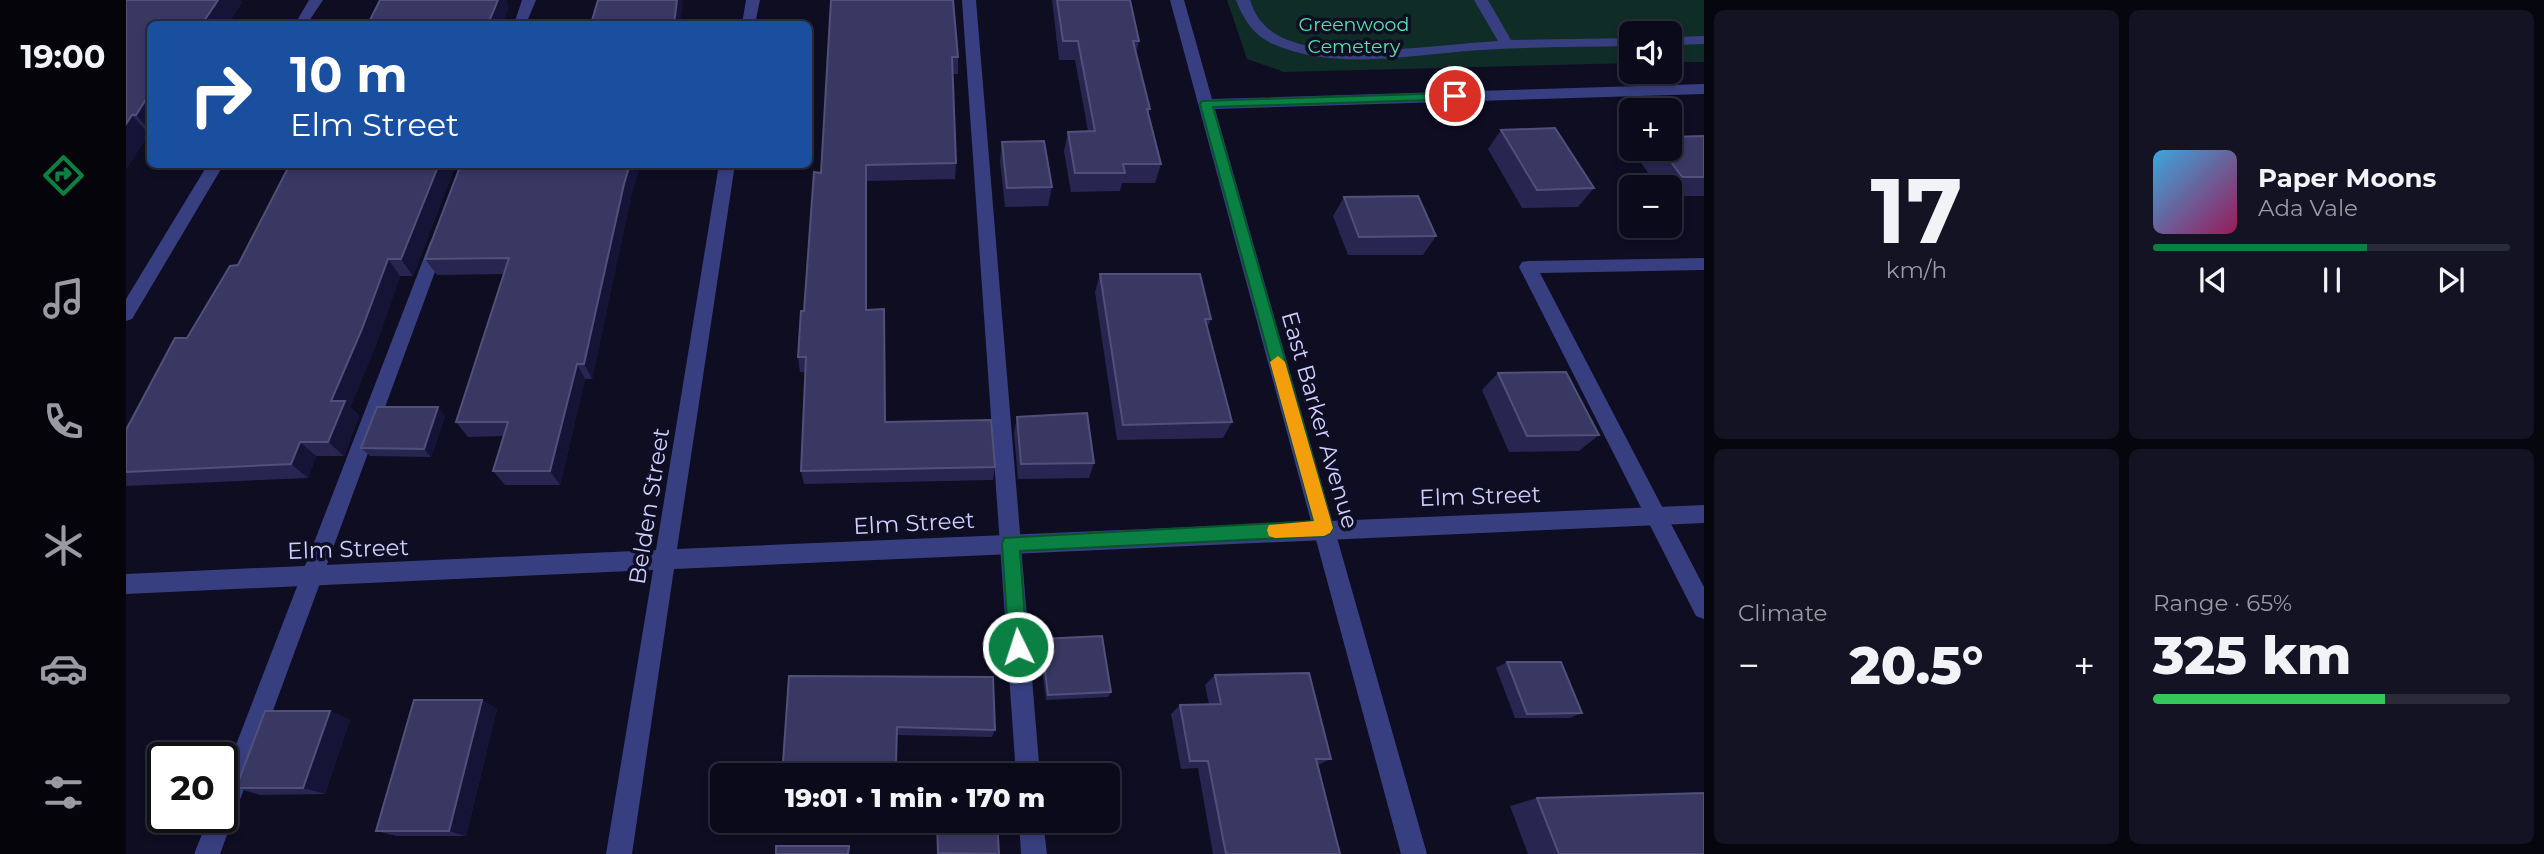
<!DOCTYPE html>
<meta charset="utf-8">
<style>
:root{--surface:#0a0a1a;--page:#131323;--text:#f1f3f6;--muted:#999aa2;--line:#2a2b39;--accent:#0b8043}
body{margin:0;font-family:Montserrat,sans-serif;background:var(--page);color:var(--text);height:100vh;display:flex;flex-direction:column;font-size:26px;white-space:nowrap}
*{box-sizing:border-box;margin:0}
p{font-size:23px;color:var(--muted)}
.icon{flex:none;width:38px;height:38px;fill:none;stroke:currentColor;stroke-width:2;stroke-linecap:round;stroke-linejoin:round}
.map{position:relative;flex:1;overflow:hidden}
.side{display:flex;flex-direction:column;gap:10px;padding:10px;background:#06060e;width:840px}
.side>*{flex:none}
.hud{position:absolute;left:21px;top:21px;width:665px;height:147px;border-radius:10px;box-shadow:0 4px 10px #0003,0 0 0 2px var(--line);background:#1a4fa0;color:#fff;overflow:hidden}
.fabs{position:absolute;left:1493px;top:21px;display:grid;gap:14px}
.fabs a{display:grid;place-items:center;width:63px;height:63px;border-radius:10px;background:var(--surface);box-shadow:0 4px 10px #0003,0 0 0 2px var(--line);font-size:35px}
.speed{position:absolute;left:21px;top:742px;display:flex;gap:14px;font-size:35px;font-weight:700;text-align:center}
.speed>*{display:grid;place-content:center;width:91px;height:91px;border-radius:50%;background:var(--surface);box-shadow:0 4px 10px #0003,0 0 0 2px var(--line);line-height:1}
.speed .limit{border:4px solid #111;border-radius:10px;background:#fff;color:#111}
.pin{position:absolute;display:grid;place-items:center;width:60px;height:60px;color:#fff;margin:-30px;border:4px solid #fff;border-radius:50%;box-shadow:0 2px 7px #0007}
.me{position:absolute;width:77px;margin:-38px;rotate:356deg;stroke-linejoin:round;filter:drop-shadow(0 0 5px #0008)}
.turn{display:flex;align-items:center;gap:24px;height:147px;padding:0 28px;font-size:32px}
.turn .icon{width:91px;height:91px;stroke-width:2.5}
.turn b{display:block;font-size:49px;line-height:60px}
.big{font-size:52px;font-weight:800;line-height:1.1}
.side .card{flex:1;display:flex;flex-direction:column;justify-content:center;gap:10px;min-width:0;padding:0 24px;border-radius:10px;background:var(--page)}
.side .dial{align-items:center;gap:0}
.dial b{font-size:91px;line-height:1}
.song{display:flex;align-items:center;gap:21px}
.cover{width:84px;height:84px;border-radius:10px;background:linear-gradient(135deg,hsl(200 70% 55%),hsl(330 70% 35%))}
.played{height:7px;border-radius:4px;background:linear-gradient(90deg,var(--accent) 60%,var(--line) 60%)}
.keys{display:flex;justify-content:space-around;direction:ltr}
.heat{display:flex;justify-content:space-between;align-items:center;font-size:38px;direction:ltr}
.charge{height:10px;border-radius:5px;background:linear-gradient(90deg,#34c759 65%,var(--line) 0)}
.side .tiles{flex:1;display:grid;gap:10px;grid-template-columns:repeat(2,1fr)}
.trip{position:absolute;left:584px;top:763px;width:410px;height:70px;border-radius:10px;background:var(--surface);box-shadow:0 4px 10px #0003,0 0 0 2px var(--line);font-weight:800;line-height:70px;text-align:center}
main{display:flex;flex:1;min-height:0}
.tab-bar{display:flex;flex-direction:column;width:126px;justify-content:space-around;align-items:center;background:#04040a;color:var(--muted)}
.tab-bar .icon{width:49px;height:49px}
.tab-bar .selected{color:var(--accent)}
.tab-bar b{font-size:32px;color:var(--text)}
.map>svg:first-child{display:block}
</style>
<main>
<nav class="tab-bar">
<b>19:00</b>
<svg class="icon selected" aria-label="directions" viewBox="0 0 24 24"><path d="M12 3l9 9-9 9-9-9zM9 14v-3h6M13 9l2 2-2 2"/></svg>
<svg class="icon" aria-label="music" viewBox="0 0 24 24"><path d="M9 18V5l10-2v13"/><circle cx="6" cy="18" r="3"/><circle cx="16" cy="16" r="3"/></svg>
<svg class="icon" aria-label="phone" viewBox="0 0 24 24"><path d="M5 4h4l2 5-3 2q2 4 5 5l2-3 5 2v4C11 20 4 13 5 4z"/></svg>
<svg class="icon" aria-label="climate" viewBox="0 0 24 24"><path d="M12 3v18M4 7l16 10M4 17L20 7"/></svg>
<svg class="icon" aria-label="car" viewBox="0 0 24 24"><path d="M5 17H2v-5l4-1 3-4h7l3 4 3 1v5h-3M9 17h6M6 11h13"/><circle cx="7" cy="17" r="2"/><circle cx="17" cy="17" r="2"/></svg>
<svg class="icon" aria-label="filters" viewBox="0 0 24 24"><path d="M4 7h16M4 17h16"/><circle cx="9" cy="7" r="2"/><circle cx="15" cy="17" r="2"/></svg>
</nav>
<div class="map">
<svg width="1578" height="854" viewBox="0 0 1578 854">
<rect width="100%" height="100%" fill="#0e0d22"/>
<!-- green -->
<path fill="#102c27" d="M1101 0H1578V62H1544V33H1505V63L1158 72 1121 59Z"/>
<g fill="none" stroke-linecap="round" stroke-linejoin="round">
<!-- service -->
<path fill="#373f81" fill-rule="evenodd" d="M396 0H410L400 24H388Z
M836 0H850L914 775H890Z
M312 236 320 242 94 854H68L83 817H96V781L304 242Z
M1578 258V270L1414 273 1578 587V619L1570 616 1393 267 1396 262 1402 261Z
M893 821H917L921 854H895Z"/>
<!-- pedestrian -->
<path fill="#373f81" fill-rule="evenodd" d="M1110 0H1124C1129 16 1138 28 1153 36 1204 63 1314 44 1372 41L1348 0H1362L1385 40 1505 38V46C1455 47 1405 47 1355 50 1289 54 1210 72 1147 44 1128 36 1117 19 1110 0Z
M1578 36V44L1544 45V37Z"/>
<!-- minor -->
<path fill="#373f81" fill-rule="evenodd" d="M183 0H197L181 24H169Z
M620 0H634L629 24H616Z
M82 164H98L6 319 0 321V299Z
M593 164H609L551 549 1578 505V523L548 569 506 854H480L527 570 0 594V574L530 550Z"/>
<!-- tertiary -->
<path fill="#373f81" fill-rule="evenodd" d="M1044 0H1058L1086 99 1578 84V94L1089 109 1301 854H1275Z"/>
</g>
<!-- wall -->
<path fill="#282650" d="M0 0 116 2 102 24H24V133L23 134 0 169Z
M705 0 832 57V74H826L830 163 829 179 741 181V310L760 422 869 467 867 480 678 484 675 471 679 372H674L672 357 695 173Z
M926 0H1004L1013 41 1010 54 1024 109 1022 114 1035 164 1029 183H996L994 191 945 192 938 151 942 132 962 131 949 60H933Z
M1375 130 1468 188 1452 207 1396 208 1362 149Z
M1578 136V196H1544V187H1532L1511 157 1518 149H1544Z
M876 142 926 187 922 206 879 207 874 161Z
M330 164 287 276H274L250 345 224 407 233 416 218 456H190L182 478 0 486V430L61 338 112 265Z
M1218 197 1310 236 1297 255H1222L1207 216Z
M504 201 466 379H459L434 485H379L367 471 377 436 342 437 330 422 378 274 311 275 299 259Z
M974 274 1085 319 1081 328 1106 422 1097 438 991 440 969 292Z
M1372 373 1473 435 1453 451 1383 452 1356 390Z
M319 416 305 457 244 456 235 448Z
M891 417 968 463 963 478 892 479 888 433Z
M915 639 985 692 982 697 920 700 913 644Z
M1381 662 1456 713 1444 718H1389L1370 668Z
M1089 675 1205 759 1192 765 1214 854H1087L1072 768 1055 769 1045 714 1054 705 1083 704 1079 685Z
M663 676 869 730 866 737 771 735V769H661L657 762Z
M356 700 371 709 340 836H270L250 831Z
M204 711 224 720 199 794 134 795 110 788Z
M1411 798 1578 854H1402L1384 806Z
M811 821 873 854H811Z"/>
<!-- shaded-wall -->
<path fill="#161436" d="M92 0H114L116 2 102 24H80L78 21Z
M372 0H380L383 7 377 24H362Z
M551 0H556L557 3 554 24H548Z
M24 93V131L10 115Z
M6 115 23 134 0 169V124Z
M313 164H330L287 276 275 259Z
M504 164H515L504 201 466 379 458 364 498 184Z
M740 165 741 181V325L740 310Z
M262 259 274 276 250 345 224 407 233 416 218 456 202 442 205 401Z
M451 364 459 379 434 485 424 471Z
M312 407 319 416 305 457 298 449Z
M174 442 190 456 182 478 165 464Z
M356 700 371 709 340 836 323 831Z
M204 711 224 720 199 794 177 788Z"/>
<!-- building -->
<path fill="#393863" stroke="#51507b" stroke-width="2" d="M0 0H92L78 21H72L70 24H24V93L10 115H6L0 124Z
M254 0H372L362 24H242Z
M472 0H551L548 24H465Z
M705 0H827L832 57H826L830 163 740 165V310L758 309 759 422 865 420 869 467 675 471 680 357H672L675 311H678L688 172 695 173Z
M931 0H1004L1013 41H1007L1024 109H1021L1035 164H997L999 173H949L942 132 969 131 952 41H937Z
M1429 128 1468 188 1411 190 1375 130Z
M1578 136V177H1556L1536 149H1544V137Z
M918 141 926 187 881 188 876 142Z
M164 164H313L275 259H262L236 329 205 401H219L202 442H174L165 464 0 472V430L49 338H61L104 266 112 265Z
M335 164H504L498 184 458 364H451L424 471H367L382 422H330L383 258 299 259Z
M1292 196 1310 236 1233 237 1218 197Z
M974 274H1074L1085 319H1079L1106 422 997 425Z
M1440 372 1473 435 1401 436 1372 373Z
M251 407H312L298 449 235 448Z
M961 413 968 463 895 464 891 417Z
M976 636 985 692 922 695 915 639Z
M1381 662H1435L1456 713 1401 714Z
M1183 673 1205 759H1190L1214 854H1100L1082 761H1064L1054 705 1095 704 1089 675Z
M663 676 867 677 869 730 771 727 770 763 657 762Z
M288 700H356L323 831H250Z
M139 711H204L177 788H110Z
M1578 793V854H1433L1411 798Z
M811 821H871L873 854 812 853Z
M650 846H723L722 854H650Z"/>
<!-- route -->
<path fill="#0b8043" stroke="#07532c" stroke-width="2" d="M1329 93 1333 94V99L1087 107 1207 528 1204 533 1198 536 894 551 901 647 899 653 892 656 886 653 883 647 876 544 878 538 1188 521 1074 104 1076 101Z"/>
<!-- slow -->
<path fill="#f59e0b" d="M1152 356 1159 362 1207 528 1204 533 1198 536 1149 538 1143 536 1141 530 1143 525 1188 521 1144 362Z"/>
<g text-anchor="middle" stroke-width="7" stroke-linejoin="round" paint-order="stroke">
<!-- far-park labels -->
<g font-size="19" fill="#58e0ab" stroke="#0e0d22">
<text x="1228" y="31">Greenwood<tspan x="1228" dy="22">Cemetery</tspan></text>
</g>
<!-- street labels -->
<g font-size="23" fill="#cecfff" stroke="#0e0d22">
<text transform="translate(1194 420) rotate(74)" y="8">East Barker Avenue</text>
<text transform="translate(1354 496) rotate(-2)" y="8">Elm Street</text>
<text transform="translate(523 506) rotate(-81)" y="8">Belden Street</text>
<text transform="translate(788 523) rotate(-3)" y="8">Elm Street</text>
<text transform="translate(222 549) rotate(-2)" y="8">Elm Street</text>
</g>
</g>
</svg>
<div class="fabs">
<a><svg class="icon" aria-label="sound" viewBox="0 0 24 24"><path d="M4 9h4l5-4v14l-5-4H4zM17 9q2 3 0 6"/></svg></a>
<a>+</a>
<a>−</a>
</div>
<div class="speed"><div class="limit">20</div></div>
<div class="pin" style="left:1329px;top:96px;background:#d93025"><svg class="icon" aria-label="arrive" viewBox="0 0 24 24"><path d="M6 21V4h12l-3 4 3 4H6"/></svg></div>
<svg class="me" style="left:892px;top:647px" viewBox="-20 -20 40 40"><circle r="17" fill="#0b8043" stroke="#fff" stroke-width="3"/><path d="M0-11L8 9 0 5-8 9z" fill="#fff"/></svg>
<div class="trip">19:01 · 1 min · 170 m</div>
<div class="hud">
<div class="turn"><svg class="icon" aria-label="right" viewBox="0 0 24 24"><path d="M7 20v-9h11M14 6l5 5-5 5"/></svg><div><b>10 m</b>Elm Street</div></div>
</div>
</div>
<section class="side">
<div class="tiles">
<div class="card dial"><b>17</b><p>km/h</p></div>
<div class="card">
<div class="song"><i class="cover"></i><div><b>Paper Moons</b><p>Ada Vale</p></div></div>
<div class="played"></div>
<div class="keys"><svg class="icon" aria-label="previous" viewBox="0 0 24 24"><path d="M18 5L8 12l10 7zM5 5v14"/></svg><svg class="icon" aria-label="pause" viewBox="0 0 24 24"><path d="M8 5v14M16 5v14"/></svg><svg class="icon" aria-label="next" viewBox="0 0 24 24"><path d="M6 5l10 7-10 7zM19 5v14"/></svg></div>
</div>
<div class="card"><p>Climate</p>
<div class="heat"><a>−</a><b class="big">20.5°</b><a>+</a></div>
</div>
<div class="card"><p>Range · 65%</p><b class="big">325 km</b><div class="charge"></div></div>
</div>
</section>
</main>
